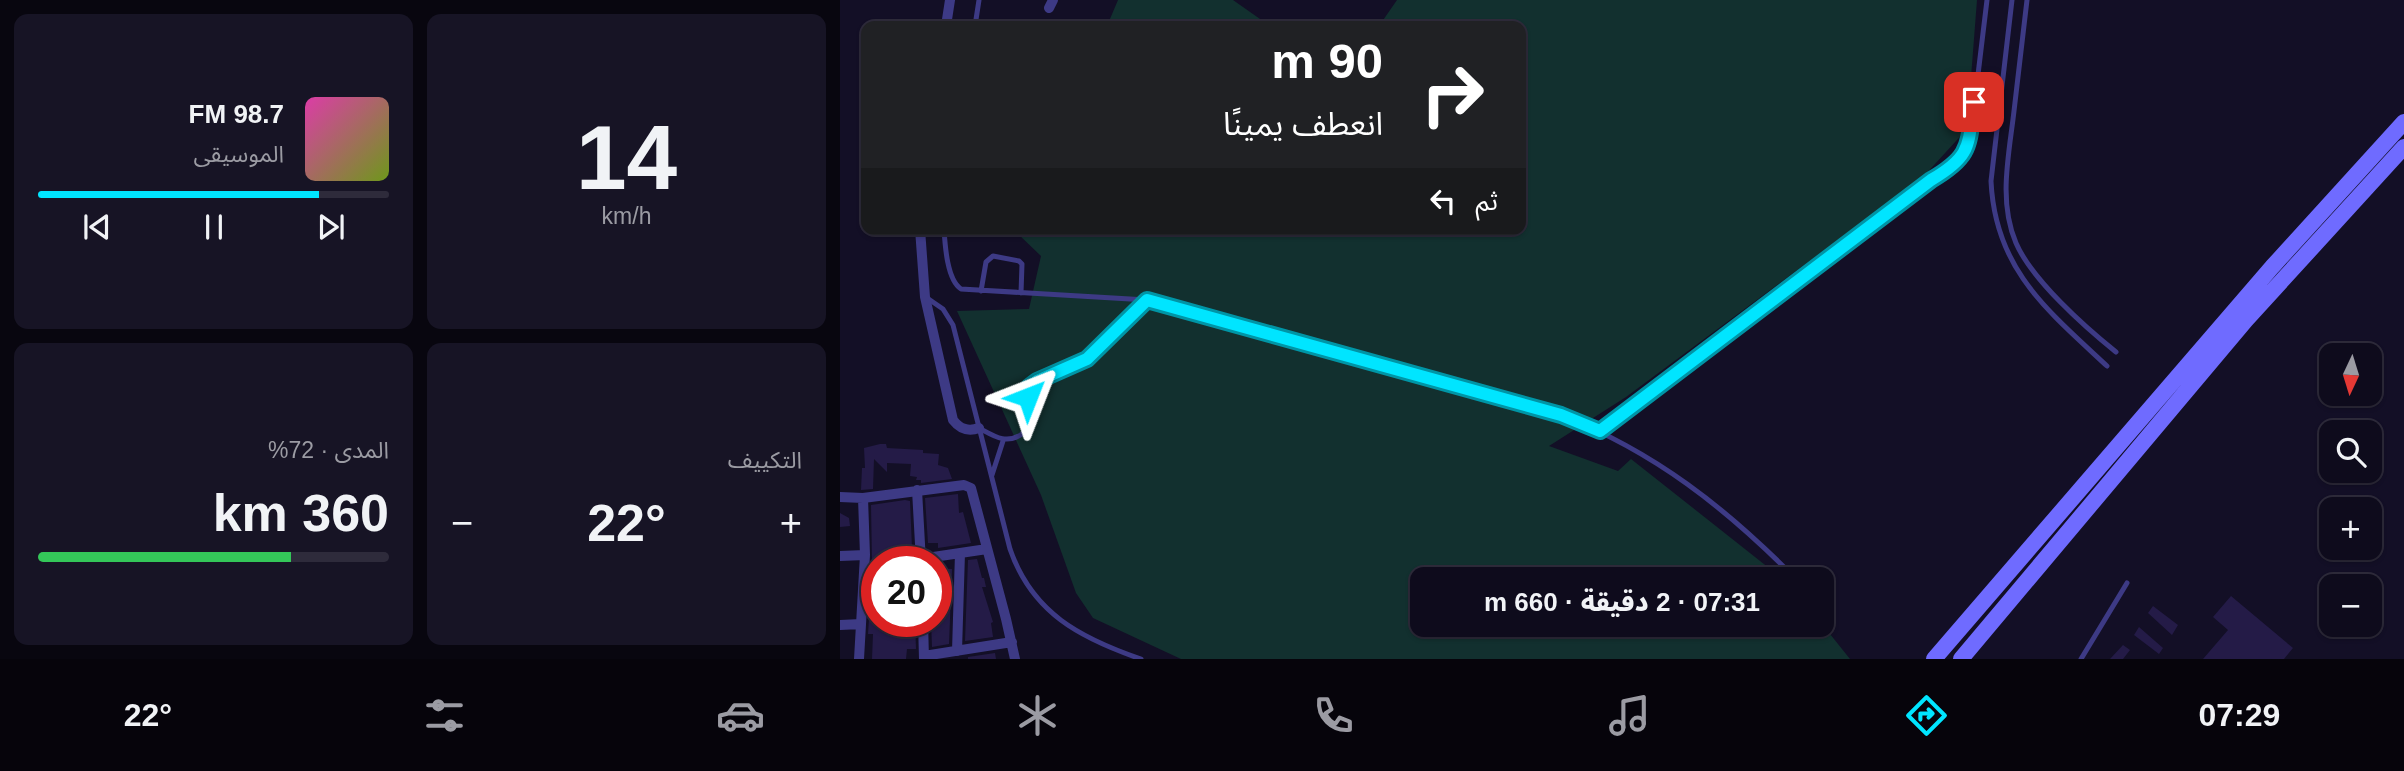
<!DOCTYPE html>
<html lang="ar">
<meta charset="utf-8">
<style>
:root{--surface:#0e0b1c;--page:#171425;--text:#f1f3f6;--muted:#9b9ba3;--line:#2e2b3b;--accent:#00e5ff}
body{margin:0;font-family:Arial,"Noto Sans Arabic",sans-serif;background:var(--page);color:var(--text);direction:rtl;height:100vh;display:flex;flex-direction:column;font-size:26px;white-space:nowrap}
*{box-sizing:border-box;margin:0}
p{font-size:23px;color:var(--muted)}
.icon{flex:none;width:38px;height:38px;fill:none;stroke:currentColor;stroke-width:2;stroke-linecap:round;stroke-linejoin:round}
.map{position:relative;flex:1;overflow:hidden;direction:ltr}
.side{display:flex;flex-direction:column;gap:14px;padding:14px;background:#08060f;width:840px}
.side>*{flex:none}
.hud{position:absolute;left:21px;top:21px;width:665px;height:214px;border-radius:14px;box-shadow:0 2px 5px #0004,0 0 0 2px var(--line);direction:rtl;background:#202124;color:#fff;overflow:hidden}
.needle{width:46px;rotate:184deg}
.fabs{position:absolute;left:1479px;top:343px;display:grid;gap:14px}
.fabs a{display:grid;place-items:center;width:63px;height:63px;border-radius:14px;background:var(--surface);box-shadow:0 2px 5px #0004,0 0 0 2px var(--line);font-size:35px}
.speed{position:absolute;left:21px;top:546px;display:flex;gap:14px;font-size:35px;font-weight:700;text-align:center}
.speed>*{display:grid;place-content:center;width:91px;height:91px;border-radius:50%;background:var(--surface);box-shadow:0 2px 5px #0004,0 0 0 2px var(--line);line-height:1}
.speed .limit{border:10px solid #d22;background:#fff;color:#111}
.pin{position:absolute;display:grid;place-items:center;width:60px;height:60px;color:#fff;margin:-30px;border-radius:14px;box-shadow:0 4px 10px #0006}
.me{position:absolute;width:77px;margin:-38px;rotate:45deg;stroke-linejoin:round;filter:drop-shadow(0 0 5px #0008)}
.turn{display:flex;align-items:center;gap:24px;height:147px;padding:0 28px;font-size:32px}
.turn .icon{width:91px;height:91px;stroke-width:2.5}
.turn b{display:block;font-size:49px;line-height:60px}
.then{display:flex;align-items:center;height:66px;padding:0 28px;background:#0003;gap:14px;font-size:26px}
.big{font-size:52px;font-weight:800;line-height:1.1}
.side .widget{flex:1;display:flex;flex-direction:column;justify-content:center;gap:10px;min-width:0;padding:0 24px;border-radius:14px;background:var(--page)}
.side .dial{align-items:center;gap:0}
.dial b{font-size:91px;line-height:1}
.song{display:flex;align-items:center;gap:21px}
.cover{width:84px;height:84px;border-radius:10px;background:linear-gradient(135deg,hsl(320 70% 55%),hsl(80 70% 35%))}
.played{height:7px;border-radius:4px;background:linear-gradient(90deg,var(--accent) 80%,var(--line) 80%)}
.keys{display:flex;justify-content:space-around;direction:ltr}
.heat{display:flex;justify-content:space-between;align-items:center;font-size:38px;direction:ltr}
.charge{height:10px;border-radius:5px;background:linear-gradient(90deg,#34c759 72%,var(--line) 0)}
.side .tiles{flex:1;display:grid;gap:14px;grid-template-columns:repeat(2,1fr)}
.trip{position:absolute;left:570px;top:567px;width:424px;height:70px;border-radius:14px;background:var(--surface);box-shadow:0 2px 5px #0004,0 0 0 2px var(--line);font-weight:800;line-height:70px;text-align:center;direction:rtl}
.menu{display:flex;height:112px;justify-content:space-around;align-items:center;background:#06040b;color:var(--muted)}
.menu .icon{width:49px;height:49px}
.menu .active{color:var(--accent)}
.menu b{font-size:32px;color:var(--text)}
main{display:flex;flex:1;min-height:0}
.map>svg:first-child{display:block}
</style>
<main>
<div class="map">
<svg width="1564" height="659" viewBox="0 0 1564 659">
<rect width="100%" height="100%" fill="#130f26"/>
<!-- green -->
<path fill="#12302f" d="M278 0H393L430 26H267Z
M557 0H1137L1127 129 1084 176 786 397 709 446 778 471 791 459 943 579H583V625L982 624 1010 659H341L253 618 236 593 201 495 117 311 189 309 201 256 173 229H681V26H539Z"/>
<!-- building -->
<path fill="#241b47" d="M40 444H46L47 448 83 450V453L99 454 98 465 108 468 112 479 81 483V480H76L77 477 70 476 71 464 47 463V472L34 459 33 489 21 490 22 468H25L24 448Z
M118 494 119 513 123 512 131 543 98 548V543H88L85 498Z
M65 500 70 501 72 548 70 558 53 562H32L31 505Z
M0 513 9 518 10 526 0 527Z
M137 559 142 578H144L146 587H142L153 622 151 623 153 637 125 641 128 560Z
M96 568 112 569 109 644 92 647 91 621H96Z
M32 577H37V601L30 600Z
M1391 596 1453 648 1444 659H1363L1388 630 1373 617Z
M1313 606 1338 625 1332 635 1308 613Z
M29 619H37V621H75L76 649H67L66 659H32L33 634H28Z
M1299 627 1323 648 1319 654 1294 635Z
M1283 645 1290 650 1283 659H1270Z
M155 653 156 659H128V657Z"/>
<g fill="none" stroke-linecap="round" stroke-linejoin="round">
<!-- service -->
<path stroke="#3d3a85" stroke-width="5" d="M1172 0 1151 181C1155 269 1207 310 1267 366
M1187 0C1183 37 1178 74 1174 111 1169 155 1158 201 1176 243 1192 280 1245 327 1276 352
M135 26 139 0
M104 229C105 245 107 280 121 289L307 300 721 415C815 452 886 508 956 579
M141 291 146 262 153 256 179 261 182 264 181 293
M87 298 103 309 113 325 170 549C192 613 240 638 301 659
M139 428C154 436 166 445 182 434 187 431 191 428 192 421 193 411 188 398 189 387L197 381 247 359 307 300
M760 431 1092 180C1109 169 1122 161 1130 141L1147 0
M152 475 163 441
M1241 659 1287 583"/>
<!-- minor -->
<path stroke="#3d3a85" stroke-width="10" d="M209 8 213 0
M106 26 110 0
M80 229 85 297 113 420C120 429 128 432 139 428
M77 490 81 562
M0 497 23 498 124 485 131 488 166 619 175 659
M0 556 25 555
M80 559 147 549
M83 621 84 659
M0 625 21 624
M117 651 120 553
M84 656 172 642
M19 659 25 555 23 498"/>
<!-- secondary -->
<path stroke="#6f6bff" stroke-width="16" d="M1094 659 1432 267 1564 122
M1121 659 1406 320 1564 147"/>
</g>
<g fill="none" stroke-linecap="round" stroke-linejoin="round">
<!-- route casing -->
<g stroke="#0095a6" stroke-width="18">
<path id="route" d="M188 397 189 387 197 381 247 359 307 300 721 415 760 431 1091 180C1132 156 1128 146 1134 102"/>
</g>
<!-- route -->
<use href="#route" stroke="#00e5ff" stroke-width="12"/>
</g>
</svg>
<div class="fabs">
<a><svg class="needle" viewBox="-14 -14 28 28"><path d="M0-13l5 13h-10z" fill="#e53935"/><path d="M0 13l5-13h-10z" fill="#9b9ba3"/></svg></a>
<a><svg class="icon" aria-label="search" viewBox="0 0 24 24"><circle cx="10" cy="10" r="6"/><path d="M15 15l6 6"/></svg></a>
<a>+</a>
<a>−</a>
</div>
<div class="speed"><div class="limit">20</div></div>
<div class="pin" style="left:1134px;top:102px;background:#d93025"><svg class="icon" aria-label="arrive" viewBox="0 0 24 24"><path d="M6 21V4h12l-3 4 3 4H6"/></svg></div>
<svg class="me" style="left:188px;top:397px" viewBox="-20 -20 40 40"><path d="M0-17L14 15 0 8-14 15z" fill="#00e5ff" stroke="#fff" stroke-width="4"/></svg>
<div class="trip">07:31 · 2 دقيقة · 660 m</div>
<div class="hud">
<div class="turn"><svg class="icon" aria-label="right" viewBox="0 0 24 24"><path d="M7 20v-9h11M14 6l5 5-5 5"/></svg><div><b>90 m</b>انعطف يمينًا</div></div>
<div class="then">ثم<svg class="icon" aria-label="left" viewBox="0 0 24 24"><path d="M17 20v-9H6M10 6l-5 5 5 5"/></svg></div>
</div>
</div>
<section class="side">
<div class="tiles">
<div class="widget dial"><b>14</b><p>km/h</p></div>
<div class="widget">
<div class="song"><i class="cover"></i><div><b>98.7 FM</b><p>الموسيقى</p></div></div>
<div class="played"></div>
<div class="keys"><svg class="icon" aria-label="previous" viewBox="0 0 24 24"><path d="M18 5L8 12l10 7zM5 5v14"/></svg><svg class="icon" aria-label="pause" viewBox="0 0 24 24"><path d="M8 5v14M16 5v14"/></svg><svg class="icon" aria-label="next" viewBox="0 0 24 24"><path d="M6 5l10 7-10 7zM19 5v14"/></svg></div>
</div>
<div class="widget"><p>التكييف</p>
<div class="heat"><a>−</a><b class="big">22°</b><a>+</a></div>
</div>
<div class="widget"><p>المدى · 72%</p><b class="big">360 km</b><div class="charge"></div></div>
</div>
</section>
</main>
<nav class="menu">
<b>07:29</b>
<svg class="icon active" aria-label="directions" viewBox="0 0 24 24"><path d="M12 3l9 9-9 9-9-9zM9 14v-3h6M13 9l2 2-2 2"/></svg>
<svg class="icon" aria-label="music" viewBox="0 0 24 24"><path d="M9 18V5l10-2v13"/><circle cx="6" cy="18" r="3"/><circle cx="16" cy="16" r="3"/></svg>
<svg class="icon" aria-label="phone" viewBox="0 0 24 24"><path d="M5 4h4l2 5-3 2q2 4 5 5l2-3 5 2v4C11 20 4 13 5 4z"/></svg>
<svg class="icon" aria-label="climate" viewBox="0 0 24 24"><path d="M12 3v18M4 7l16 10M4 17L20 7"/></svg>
<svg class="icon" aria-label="car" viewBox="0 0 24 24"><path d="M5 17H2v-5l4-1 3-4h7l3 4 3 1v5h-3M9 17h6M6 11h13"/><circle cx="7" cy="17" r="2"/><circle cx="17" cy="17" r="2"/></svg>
<svg class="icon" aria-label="filters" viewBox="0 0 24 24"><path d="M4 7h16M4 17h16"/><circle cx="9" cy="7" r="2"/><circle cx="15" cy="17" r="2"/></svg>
<b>22°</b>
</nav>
